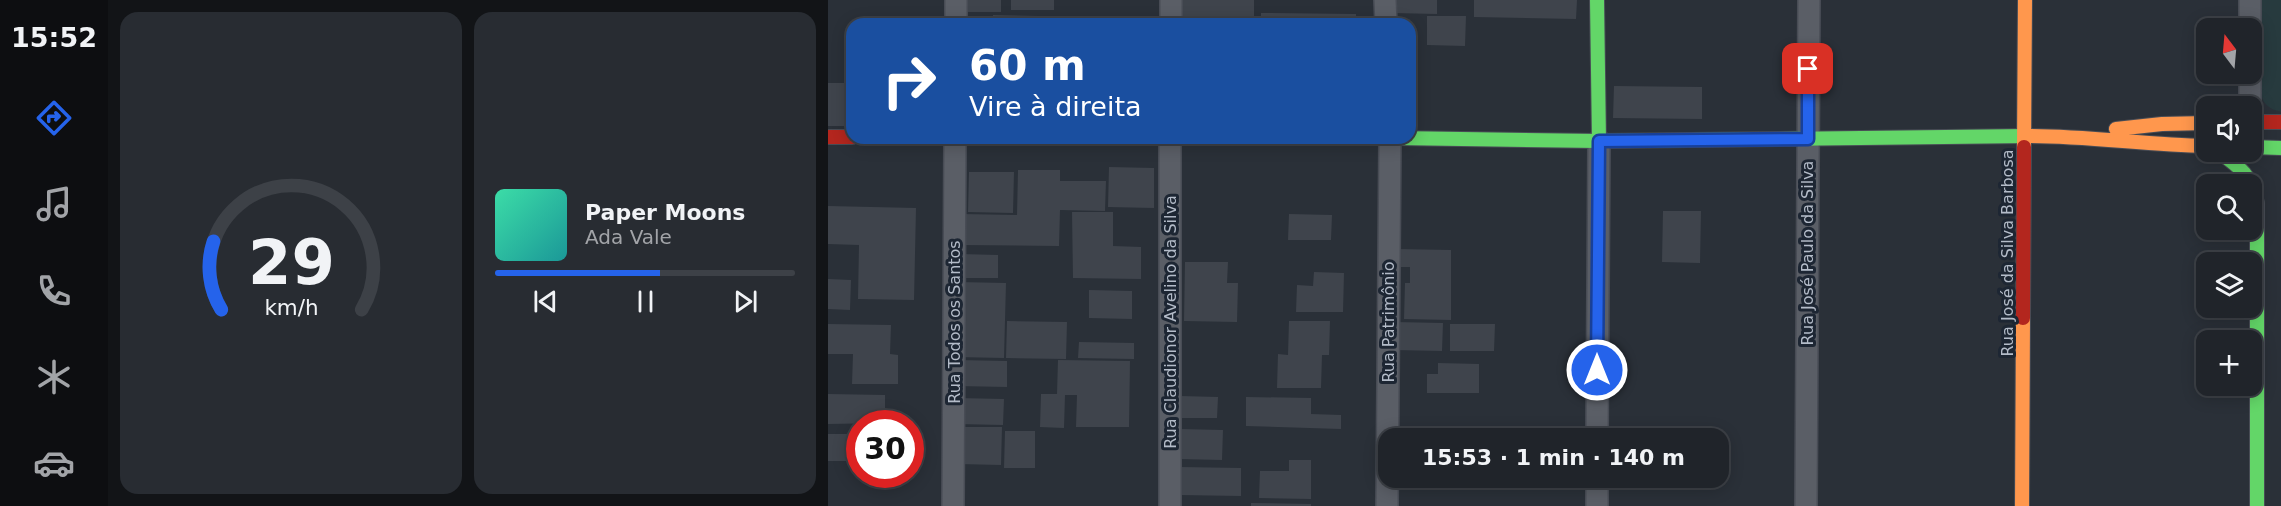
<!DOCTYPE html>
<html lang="pt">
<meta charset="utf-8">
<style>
:root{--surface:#20242a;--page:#282c32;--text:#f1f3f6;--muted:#a2a4a8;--line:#3d4147;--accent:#2563eb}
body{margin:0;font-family:"DejaVu Sans",sans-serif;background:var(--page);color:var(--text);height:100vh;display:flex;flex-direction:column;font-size:22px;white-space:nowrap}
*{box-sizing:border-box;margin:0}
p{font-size:20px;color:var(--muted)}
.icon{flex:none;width:33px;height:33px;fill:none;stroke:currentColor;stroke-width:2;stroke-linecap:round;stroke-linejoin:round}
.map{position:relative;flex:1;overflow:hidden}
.panel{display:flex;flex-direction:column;gap:12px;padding:12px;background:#121417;width:720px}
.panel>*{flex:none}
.guide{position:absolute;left:18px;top:18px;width:570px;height:126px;border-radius:18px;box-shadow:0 3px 15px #0003,0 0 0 2px var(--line);background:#1a4fa0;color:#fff;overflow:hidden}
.needle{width:39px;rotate:344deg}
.fabs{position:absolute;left:1368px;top:18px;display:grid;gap:12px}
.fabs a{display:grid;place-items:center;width:66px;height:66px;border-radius:12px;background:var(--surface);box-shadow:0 3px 15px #0003,0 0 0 2px var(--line);font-size:30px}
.speed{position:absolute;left:18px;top:410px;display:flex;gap:12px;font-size:30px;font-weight:700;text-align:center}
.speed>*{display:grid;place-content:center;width:78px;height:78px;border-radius:50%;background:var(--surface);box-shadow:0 3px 15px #0003,0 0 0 2px var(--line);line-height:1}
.speed .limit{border:9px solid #d22;background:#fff;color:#111}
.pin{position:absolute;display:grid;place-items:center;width:51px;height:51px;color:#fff;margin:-26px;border-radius:12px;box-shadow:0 3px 9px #0006}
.me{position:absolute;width:66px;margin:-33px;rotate:0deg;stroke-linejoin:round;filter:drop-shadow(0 0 4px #0008)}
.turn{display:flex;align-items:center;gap:21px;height:126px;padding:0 24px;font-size:27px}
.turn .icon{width:78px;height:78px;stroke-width:2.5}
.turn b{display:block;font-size:42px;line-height:51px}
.panel .tile{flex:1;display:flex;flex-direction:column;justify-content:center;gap:9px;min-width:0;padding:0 21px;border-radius:18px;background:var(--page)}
.panel .dial{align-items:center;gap:0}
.dial svg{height:156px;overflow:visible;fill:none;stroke:var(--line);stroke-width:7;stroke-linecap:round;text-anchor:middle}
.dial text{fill:var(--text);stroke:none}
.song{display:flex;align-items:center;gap:18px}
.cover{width:72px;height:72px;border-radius:9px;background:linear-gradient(135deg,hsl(160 70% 55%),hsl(180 70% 35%))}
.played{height:6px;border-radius:3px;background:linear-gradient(90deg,var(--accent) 55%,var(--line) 55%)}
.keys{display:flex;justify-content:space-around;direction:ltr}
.panel .tiles{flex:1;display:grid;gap:12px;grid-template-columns:repeat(2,1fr)}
.trip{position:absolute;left:550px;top:428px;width:351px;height:60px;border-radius:18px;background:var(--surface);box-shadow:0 3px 15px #0003,0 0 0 2px var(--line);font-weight:700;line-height:60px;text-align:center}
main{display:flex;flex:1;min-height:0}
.menu{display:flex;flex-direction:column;width:108px;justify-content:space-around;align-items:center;background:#0d0e11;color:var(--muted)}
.menu .icon{width:42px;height:42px}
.menu .selected{color:var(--accent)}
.menu b{font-size:27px;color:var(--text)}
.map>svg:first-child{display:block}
</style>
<main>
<nav class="menu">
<b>15:52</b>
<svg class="icon selected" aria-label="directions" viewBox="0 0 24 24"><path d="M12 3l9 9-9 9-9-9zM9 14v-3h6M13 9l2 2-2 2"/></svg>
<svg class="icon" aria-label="music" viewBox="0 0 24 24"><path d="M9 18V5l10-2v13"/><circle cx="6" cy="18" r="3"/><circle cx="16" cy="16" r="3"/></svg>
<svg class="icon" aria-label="phone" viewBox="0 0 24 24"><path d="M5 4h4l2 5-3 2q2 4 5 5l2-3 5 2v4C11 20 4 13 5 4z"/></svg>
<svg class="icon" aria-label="climate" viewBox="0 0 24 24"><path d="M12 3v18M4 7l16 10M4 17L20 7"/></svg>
<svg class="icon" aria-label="car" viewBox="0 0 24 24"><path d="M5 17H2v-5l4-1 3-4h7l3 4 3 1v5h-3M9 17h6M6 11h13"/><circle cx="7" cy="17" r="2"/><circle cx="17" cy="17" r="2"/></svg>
</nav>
<section class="panel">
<div class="tiles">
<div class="tile dial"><svg viewBox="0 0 100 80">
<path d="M14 69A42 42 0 1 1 86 69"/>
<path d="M14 69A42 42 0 0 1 10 34" stroke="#2563eb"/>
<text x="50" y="56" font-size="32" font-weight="700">29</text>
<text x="50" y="72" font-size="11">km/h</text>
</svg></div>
<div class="tile">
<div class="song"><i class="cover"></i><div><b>Paper Moons</b><p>Ada Vale</p></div></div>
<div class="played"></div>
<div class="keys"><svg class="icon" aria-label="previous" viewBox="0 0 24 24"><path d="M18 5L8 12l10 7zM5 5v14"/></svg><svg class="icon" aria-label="pause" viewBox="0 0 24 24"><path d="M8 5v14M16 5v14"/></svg><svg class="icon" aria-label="next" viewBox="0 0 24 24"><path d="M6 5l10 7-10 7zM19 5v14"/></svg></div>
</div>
</div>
</section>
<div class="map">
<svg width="1453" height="506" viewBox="0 0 1453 506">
<rect width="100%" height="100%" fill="#2a3038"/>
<!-- green -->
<path fill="#273a3e" d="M1433 0H1453V112C1442 109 1437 106 1433 95Z"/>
<!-- building -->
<path fill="#3f444c" d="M134 0H173V12H133Z
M183 0H226V10H183Z
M352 0H426V19L352 18Z
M565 0H609V14L564 13Z
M646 0H749L748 19 646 17Z
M433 13 528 14V24H433Z
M165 15 305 18V24H165Z
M599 16H638L637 46 599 45Z
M0 83H24V126H0Z
M786 86 874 87V119L785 118Z
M281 167 326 168V208L280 207Z
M190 170H232V181H278L277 211 232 210 231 246 133 245V214L189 215Z
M141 172H186L185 213 140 212Z
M0 206 88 208 86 300 30 299 31 245 0 244Z
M835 211H873L872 263 834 262Z
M244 212H285V246L313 247V279L245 278Z
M461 214 504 215 503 240H460Z
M567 249 623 250V320L576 319 577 283H582V267H567Z
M132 254 170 255V278H131Z
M357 262H400L399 283H410L409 322 356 321Z
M486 272 516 273 515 312H468L469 285 485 286Z
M0 279 23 280 22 310 0 309Z
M129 282 178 283 176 358 128 357Z
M261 290 304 291V319L261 318Z
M179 321 239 322 238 359 178 358Z
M461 321H502L501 355H494L493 388H449L450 354 460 355Z
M566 322 615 323 614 351 566 350Z
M0 324 63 325 62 354 70 355V384H24L25 354H0Z
M622 324H667L666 351H622Z
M251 342 306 343V359L250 358Z
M129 360 179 361V387L129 386Z
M230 360 302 361 301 427H248L249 395H237L236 428 212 427 213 394H229Z
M610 363 651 364V393H599V374H610Z
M0 394 57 395V423L0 424Z
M352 396 390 397 389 418H352Z
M418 397 483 398V414L513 415V429L418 426Z
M129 398 176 399 175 425 129 424Z
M131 427H174L173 465 130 464Z
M350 429 395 430 394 460 350 459Z
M177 431H207V468H176Z
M0 434H32V461H0Z
M461 460H483V499L431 498 432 471H461Z
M352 467 413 468V496L351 495Z
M423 503 483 504V506H423Z"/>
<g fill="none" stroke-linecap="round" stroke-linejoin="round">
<!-- street casing -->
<g stroke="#484c55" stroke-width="24">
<path id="street" d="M557 0 558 24
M1422 0V28
M128 24V0
M343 24V0
M1422 74V106
M342 138V506
M769 438 771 141
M125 506 127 138
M559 506 562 138
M769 506V477
M978 506 981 0"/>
</g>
<!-- fast casing -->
<g stroke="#484c55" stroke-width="16">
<path id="fast" d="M769 0 771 141
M568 138 771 141 1200 136
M1424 147 1453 148
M1391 152C1413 168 1423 175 1429 203V506"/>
</g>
<!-- slow casing -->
<g stroke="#484c55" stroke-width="16">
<path id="slow" d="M1288 129 1334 124 1378 123
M1200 136C1260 136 1319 145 1378 146
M1196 147 1197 0
M1194 506 1195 318"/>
</g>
<!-- jam casing -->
<g stroke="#484c55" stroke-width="16">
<path id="jam" d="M1424 122H1453
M0 137H24
M1195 318 1196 147"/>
</g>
<!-- street -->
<use href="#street" stroke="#5a5e66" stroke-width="21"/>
<!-- fast -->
<use href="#fast" stroke="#63d668" stroke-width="14"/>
<!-- slow -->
<use href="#slow" stroke="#ff974d" stroke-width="14"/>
<!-- jam -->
<use href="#jam" stroke="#b3261e" stroke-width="14"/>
</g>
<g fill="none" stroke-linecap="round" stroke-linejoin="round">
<!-- route casing -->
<g stroke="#184099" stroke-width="15">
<path id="route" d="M769 370 771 141 980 139V69"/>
</g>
<!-- route -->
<use href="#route" stroke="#2563eb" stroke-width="10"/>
</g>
<g text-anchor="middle" stroke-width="6" stroke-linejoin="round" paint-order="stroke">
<!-- street labels -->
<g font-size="16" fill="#b4bcc9" stroke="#1d2633">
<text transform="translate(979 253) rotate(-90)" y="6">Rua José Paulo da Silva</text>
<text transform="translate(1179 253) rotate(-90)" y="6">Rua José da Silva Barbosa</text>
<text transform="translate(126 322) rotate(-90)" y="6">Rua Todos os Santos</text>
<text transform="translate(342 322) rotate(-90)" y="6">Rua Claudionor Avelino da Silva</text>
<text transform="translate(560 322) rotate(-90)" y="6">Rua Patrimônio</text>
</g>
</g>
</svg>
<div class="fabs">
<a><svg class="needle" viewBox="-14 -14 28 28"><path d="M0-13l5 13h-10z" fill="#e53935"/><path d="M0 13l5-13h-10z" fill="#a2a4a8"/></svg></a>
<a><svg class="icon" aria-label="sound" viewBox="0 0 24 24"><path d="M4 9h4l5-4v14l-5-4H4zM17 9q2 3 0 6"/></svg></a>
<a><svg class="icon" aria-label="search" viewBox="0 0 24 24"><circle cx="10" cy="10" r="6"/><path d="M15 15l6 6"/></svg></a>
<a><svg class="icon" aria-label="layers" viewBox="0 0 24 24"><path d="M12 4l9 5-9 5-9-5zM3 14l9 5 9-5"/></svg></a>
<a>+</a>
</div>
<div class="speed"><div class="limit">30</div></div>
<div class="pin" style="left:980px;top:69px;background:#d93025"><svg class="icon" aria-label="arrive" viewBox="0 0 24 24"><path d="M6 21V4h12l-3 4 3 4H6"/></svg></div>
<svg class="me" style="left:769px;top:370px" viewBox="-20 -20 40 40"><circle r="17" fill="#2563eb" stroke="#fff" stroke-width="3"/><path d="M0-11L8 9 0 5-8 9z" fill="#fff"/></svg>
<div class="trip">15:53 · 1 min · 140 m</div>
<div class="guide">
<div class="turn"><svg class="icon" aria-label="right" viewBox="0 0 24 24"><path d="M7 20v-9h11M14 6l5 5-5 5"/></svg><div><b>60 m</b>Vire à direita</div></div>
</div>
</div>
</main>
